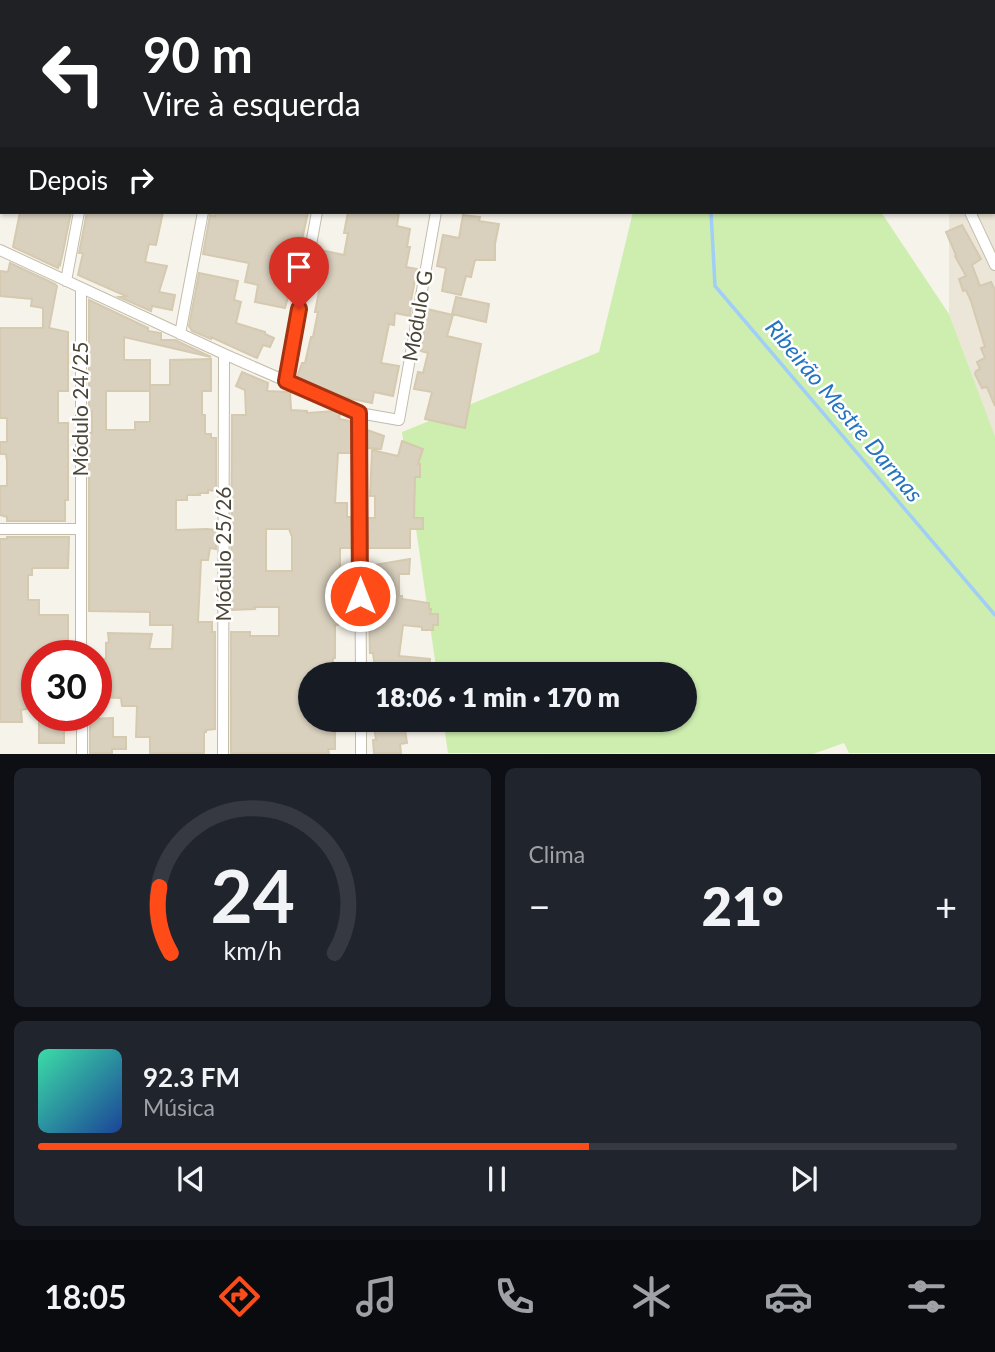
<!DOCTYPE html>
<html lang="pt">
<meta charset="utf-8">
<style>
:root{--surface:#171b24;--page:#20242c;--text:#f1f3f6;--muted:#9ea1a6;--line:#363941;--accent:#ff4b18}
body{margin:0;font-family:Lato,sans-serif;background:var(--page);color:var(--text);height:100vh;display:flex;flex-direction:column;font-size:26px;white-space:nowrap}
*{box-sizing:border-box;margin:0}
p{font-size:23px;color:var(--muted)}
.icon{flex:none;width:38px;height:38px;fill:none;stroke:currentColor;stroke-width:2;stroke-linecap:round;stroke-linejoin:round}
.map{position:relative;height:754px;overflow:hidden}
.sheet{display:flex;flex-direction:column;gap:14px;padding:14px;background:#0d0f14;flex:1}
.sheet>*{flex:none}
.guide{position:absolute;left:0px;top:0px;width:996px;height:214px;box-shadow:0 2px 5px #0004;background:#202124;color:#fff;overflow:hidden}
.speed{position:absolute;left:21px;top:640px;display:flex;gap:14px;font-size:35px;font-weight:700;text-align:center}
.speed>*{display:grid;place-content:center;width:91px;height:91px;border-radius:50%;background:var(--surface);box-shadow:0 2px 5px #0004;line-height:1}
.speed .limit{border:10px solid #d22;background:#fff;color:#111}
.pin{position:absolute;display:grid;place-items:center;width:60px;height:60px;color:#fff;margin:-72px -30px;border-radius:50% 50% 50% 0;rotate:-45deg;box-shadow:0 0 7px #0007}
.pin .icon{rotate:45deg}
.me{position:absolute;width:77px;margin:-38px;rotate:0deg;stroke-linejoin:round;filter:drop-shadow(0 0 5px #0008)}
.turn{display:flex;align-items:center;gap:24px;height:147px;padding:0 28px;font-size:32px}
.turn .icon{width:91px;height:91px;stroke-width:2.5}
.turn b{display:block;font-size:49px;line-height:60px}
.then{display:flex;align-items:center;height:66px;padding:0 28px;background:#0003;gap:14px;font-size:26px}
.big{font-size:52px;font-weight:800;line-height:1.1}
.sheet .tile{flex:1;display:flex;flex-direction:column;justify-content:center;gap:10px;min-width:0;padding:0 24px;border-radius:10px;background:var(--page)}
.sheet .dial{align-items:center;gap:0}
.dial svg{height:182px;overflow:visible;fill:none;stroke:var(--line);stroke-width:7;stroke-linecap:round;text-anchor:middle}
.dial text{fill:var(--text);stroke:none}
.song{display:flex;align-items:center;gap:21px}
.cover{width:84px;height:84px;border-radius:10px;background:linear-gradient(135deg,hsl(160 70% 55%),hsl(220 70% 35%))}
.played{height:7px;border-radius:4px;background:linear-gradient(90deg,var(--accent) 60%,var(--line) 60%)}
.keys{display:flex;justify-content:space-around;direction:ltr}
.heat{display:flex;justify-content:space-between;align-items:center;font-size:38px;direction:ltr}
.sheet .tiles{flex:1;display:grid;gap:14px;grid-template-columns:1fr 1fr}
.tile:last-child{grid-column:span 2}
.trip{position:absolute;left:298px;top:662px;width:399px;height:70px;border-radius:35px;background:var(--surface);box-shadow:0 2px 5px #0004;font-weight:800;line-height:70px;text-align:center}
.dock{display:flex;height:112px;justify-content:space-around;align-items:center;background:#090b0e;color:var(--muted)}
.dock .icon{width:49px;height:49px}
.dock .current{color:var(--accent)}
.dock b{font-size:32px;color:var(--text)}
.map>svg:first-child{display:block}
</style>
<div class="map">
<svg width="995" height="754" viewBox="0 0 995 754">
<rect width="100%" height="100%" fill="#f6f3ea"/>
<!-- residential -->
<path fill="#ebe6d7" d="M931 0H995V436L949 314V212H994V2H932Z"/>
<!-- green -->
<path fill="#cdeeaf" d="M633 212H881L949 314 995 436V753H849L844 743 813 754 448 753 443 719H684V674H437L402 432 599 352Z"/>
<g fill="none" stroke-linecap="round" stroke-linejoin="round">
<!-- stream -->
<path stroke="#a1cef7" stroke-width="3.5" d="M699 0V2
M711 212 715 286 995 615"/>
</g>
<!-- building -->
<path fill="#d9d0be" stroke="#d5c9b0" stroke-width="2" fill-rule="evenodd" d="M20 212H71L63 252 60 265 59 264 58 268 13 247Z
M87 212H163L156 245 149 244 145 262 167 266 159 292 175 295 172 310 152 306 151 311 119 297 126 296 78 275 83 253H79Z
M216 212H308L295 272 289 271 284 292 289 293 285 308 255 302 258 285 245 282 249 263 203 254 210 215 215 216Z
M348 212H399L397 226 410 229 407 247H410L406 267 417 269 410 306H411L410 316 395 313 394 325 389 324 381 363 399 366 393 396 374 392 372 403 343 397 297 377 302 363H305L311 337H313L318 312H315L321 281 315 280 317 269 321 270 325 251 344 255 348 233H344Z
M463 215 480 217 479 221 499 224 495 244V260H475L471 277 466 276 461 295 442 291 446 268 437 266 443 235 459 238Z
M962 225 981 259 972 265 980 286 991 282 995 290V406L987 387 982 388 975 374 976 371 980 369 977 362 985 358 981 348 985 347 971 301 966 290 963 291 959 279 966 276 955 256 956 255 946 232Z
M10 263 55 284 57 286 49 328 68 332V391H58V423H68V500H65V521H7V517L0 515V486H7V461L6 454H0V442H7V418H0V328H43V308L31 306 32 299 0 296V271L8 272Z
M199 273 238 281 234 300 241 302 236 323 265 332V334L274 338 270 347 263 345 257 358 211 337V339L192 331 189 326Z
M456 297 489 304 486 322 452 314Z
M89 300 148 328V331L161 333V340H175L211 357 124 337V360H150V391H106V430H135V422H150V385H170V360L211 359V391H202V415H205V434H211V438H216V491L208 490V493H200V495H187V500H177L176 501V530L207 529 216 530V549L210 548 208 560H201L198 622H212V632H215V729L206 730V732H204V753H150V737H136L137 706H122L121 698 98 697V690H96V659H106V643L109 642 108 633 152 634 149 649H172L173 625H150V612L89 611V433H92V411H89Z
M427 309 453 315 447 336 481 344 465 428 425 419 432 392 414 389 418 372 423 373 428 353 421 351Z
M242 372 268 383 267 391 290 392 291 410 307 411V413L335 411 340 413 339 419 350 421 351 425V453H338L335 503H347V517H352V548H340V568H352V580H344V611L353 610V624L335 625V658H333L332 673 310 674V719H335V749H328L329 753H231V632H250V636H279V607H254L255 609 231 610 232 415H246L245 390 236 386ZM266 529H289L292 537V571H266Z
M367 430 384 436 381 449 367 448Z
M402 441 423 449 418 464H420V477H415L414 518H423V529H410V548H368V518H375V496H370L372 450 398 456Z
M7 537H69L68 568H32V575H28V600H39V615H68V656H37V707L21 710 22 722H0V539H7Z
M410 559 409 574H399V596H402V599L429 603V609H431L430 614H438V625H433V630H422V627L403 625 399 656 430 659 429 674H376L373 653H370L368 566Z
M113 718V737H126V749H112V753H90V719Z
M39 719H57V725H64V743H39Z
M373 719H401L403 730H405L407 743 400 744 401 753H374L373 740H376Z"/>
<g fill="none" stroke-linecap="round" stroke-linejoin="round">
<!-- street casing -->
<g stroke="#c3bcab" stroke-width="12">
<path id="street" d="M385 0 388 2
M120 2V0
M242 2 243 0
M356 2V0
M994 152 995 151
M970 212 995 265
M0 250 224 354 359 413 399 420 436 212
M66 281 79 212
M180 334 203 212
M286 381 317 212
M359 413 361 674
M0 529H80
M81 656V288
M82 716V754
M361 719V754
M223 754 224 354"/>
</g>
<!-- highway casing -->
<g stroke="#ecb42e" stroke-width="21">
<path id="highway" d="M870 0 874 2
M990 0 994 2
M994 58H995"/>
</g>
<!-- street -->
<use href="#street" stroke="#fff" stroke-width="10"/>
<!-- highway -->
<use href="#highway" stroke="#ffd86c" stroke-width="19"/>
</g>
<g fill="none" stroke-linecap="round" stroke-linejoin="round">
<!-- route casing -->
<g stroke="#a63110" stroke-width="18">
<path id="route" d="M299 309 286 381 359 413 360 596"/>
</g>
<!-- route -->
<use href="#route" stroke="#ff4b18" stroke-width="12"/>
</g>
<g text-anchor="middle" stroke-width="5" stroke-linejoin="round" paint-order="stroke">
<!-- street labels -->
<g font-size="21" fill="#4b4537" stroke="#fff">
<text transform="translate(418 316) rotate(-80)" y="7">Módulo G</text>
<text transform="translate(81 409) rotate(-90)" y="7">Módulo 24/25</text>
<text transform="translate(224 554) rotate(-90)" y="7">Módulo 25/26</text>
</g>
<!-- water labels -->
<g font-size="23" font-style="italic" fill="#2474c2" stroke="#fff">
<text transform="translate(844 411) rotate(50)" y="8">Ribeirão Mestre Darmas</text>
</g>
</g>
</svg>
<div class="speed"><div class="limit">30</div></div>
<div class="pin" style="left:299px;top:309px;background:#d93025"><svg class="icon" aria-label="arrive" viewBox="0 0 24 24"><path d="M6 21V4h12l-3 4 3 4H6"/></svg></div>
<svg class="me" style="left:360px;top:596px" viewBox="-20 -20 40 40"><circle r="17" fill="#ff4b18" stroke="#fff" stroke-width="3"/><path d="M0-11L8 9 0 5-8 9z" fill="#fff"/></svg>
<div class="trip">18:06 · 1 min · 170 m</div>
<div class="guide">
<div class="turn"><svg class="icon" aria-label="left" viewBox="0 0 24 24"><path d="M17 20v-9H6M10 6l-5 5 5 5"/></svg><div><b>90 m</b>Vire à esquerda</div></div>
<div class="then">Depois<svg class="icon" aria-label="right" viewBox="0 0 24 24"><path d="M7 20v-9h11M14 6l5 5-5 5"/></svg></div>
</div>
</div>
<section class="sheet">
<div class="tiles">
<div class="tile dial"><svg viewBox="0 0 100 80">
<path d="M14 69A42 42 0 1 1 86 69"/>
<path d="M14 69A42 42 0 0 1 9 40" stroke="#ff4b18"/>
<text x="50" y="56" font-size="32" font-weight="700">24</text>
<text x="50" y="72" font-size="11">km/h</text>
</svg></div>
<div class="tile"><p>Clima</p>
<div class="heat"><a>−</a><b class="big">21°</b><a>+</a></div>
</div>
<div class="tile">
<div class="song"><i class="cover"></i><div><b>92.3 FM</b><p>Música</p></div></div>
<div class="played"></div>
<div class="keys"><svg class="icon" aria-label="previous" viewBox="0 0 24 24"><path d="M18 5L8 12l10 7zM5 5v14"/></svg><svg class="icon" aria-label="pause" viewBox="0 0 24 24"><path d="M8 5v14M16 5v14"/></svg><svg class="icon" aria-label="next" viewBox="0 0 24 24"><path d="M6 5l10 7-10 7zM19 5v14"/></svg></div>
</div>
</div>
</section>
<nav class="dock">
<b>18:05</b>
<svg class="icon current" aria-label="directions" viewBox="0 0 24 24"><path d="M12 3l9 9-9 9-9-9zM9 14v-3h6M13 9l2 2-2 2"/></svg>
<svg class="icon" aria-label="music" viewBox="0 0 24 24"><path d="M9 18V5l10-2v13"/><circle cx="6" cy="18" r="3"/><circle cx="16" cy="16" r="3"/></svg>
<svg class="icon" aria-label="phone" viewBox="0 0 24 24"><path d="M5 4h4l2 5-3 2q2 4 5 5l2-3 5 2v4C11 20 4 13 5 4z"/></svg>
<svg class="icon" aria-label="climate" viewBox="0 0 24 24"><path d="M12 3v18M4 7l16 10M4 17L20 7"/></svg>
<svg class="icon" aria-label="car" viewBox="0 0 24 24"><path d="M5 17H2v-5l4-1 3-4h7l3 4 3 1v5h-3M9 17h6M6 11h13"/><circle cx="7" cy="17" r="2"/><circle cx="17" cy="17" r="2"/></svg>
<svg class="icon" aria-label="filters" viewBox="0 0 24 24"><path d="M4 7h16M4 17h16"/><circle cx="9" cy="7" r="2"/><circle cx="15" cy="17" r="2"/></svg>
</nav>
